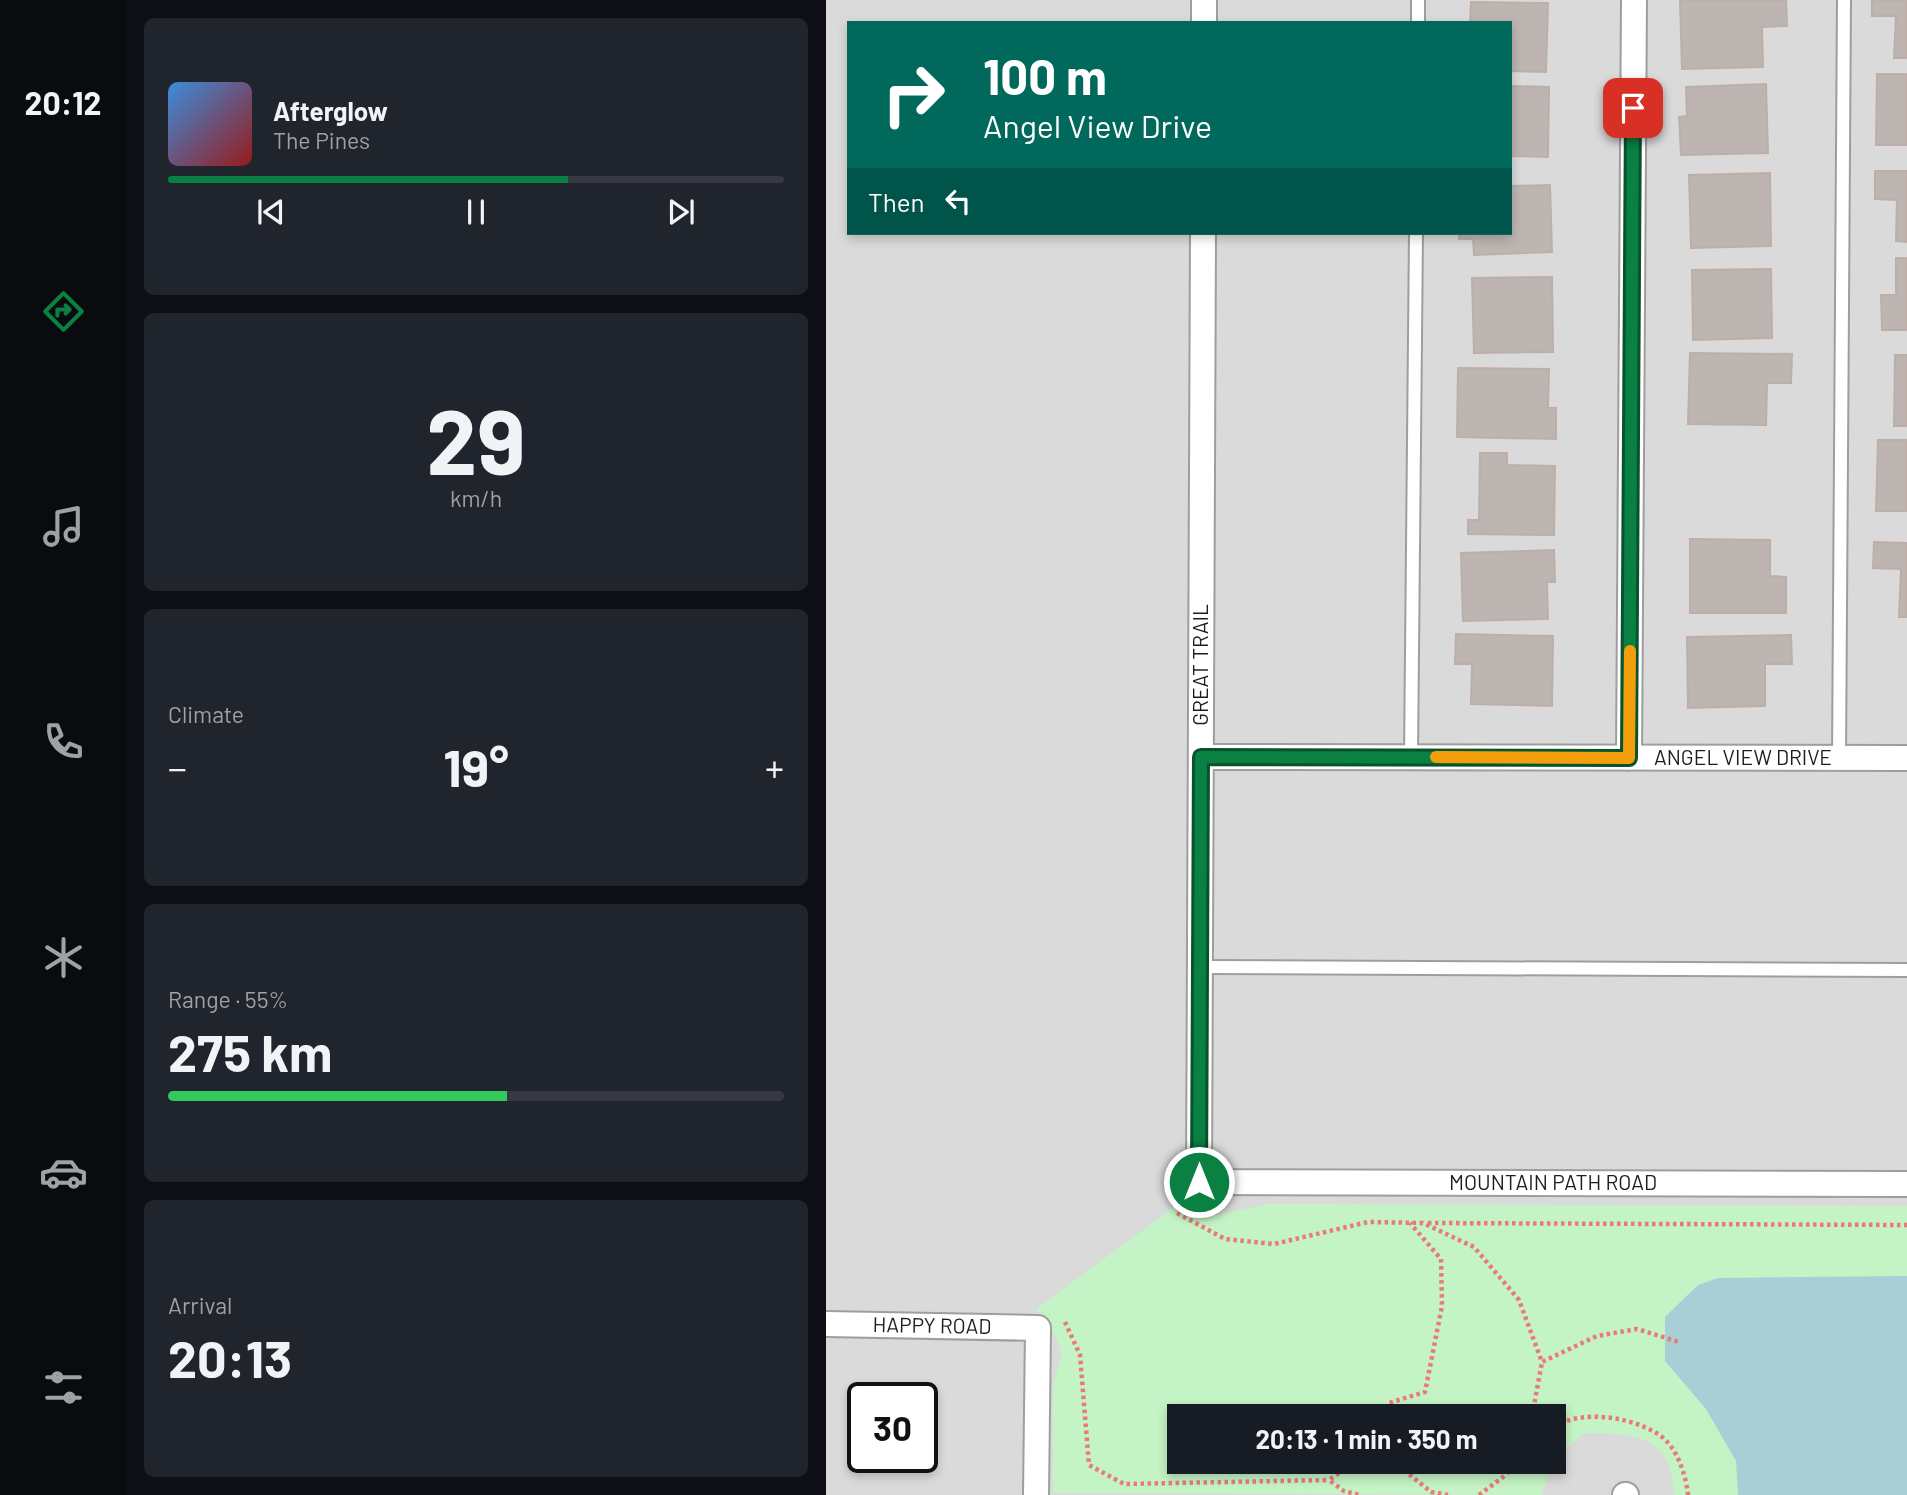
<!DOCTYPE html>
<meta charset="utf-8">
<style>
:root{--surface:#171b24;--page:#20242c;--text:#f1f3f6;--muted:#9ea1a6;--line:#363941;--accent:#0b8043}
body{margin:0;font-family:Barlow,sans-serif;background:var(--page);color:var(--text);height:100vh;display:flex;flex-direction:column;font-size:26px;white-space:nowrap}
*{box-sizing:border-box;margin:0}
p{font-size:23px;color:var(--muted)}
.icon{flex:none;width:38px;height:38px;fill:none;stroke:currentColor;stroke-width:2;stroke-linecap:round;stroke-linejoin:round}
.map{position:relative;flex:1;overflow:hidden}
.details{display:flex;flex-direction:column;gap:18px;padding:18px;background:#0d0f14;width:700px}
.details>*{flex:none}
.banner{position:absolute;left:21px;top:21px;width:665px;height:214px;border-radius:0px;box-shadow:0 4px 10px #0003;background:#00695c;color:#fff;overflow:hidden}
.speed{position:absolute;left:21px;top:1382px;display:flex;gap:14px;font-size:35px;font-weight:700;text-align:center}
.speed>*{display:grid;place-content:center;width:91px;height:91px;border-radius:50%;background:var(--surface);box-shadow:0 4px 10px #0003;line-height:1}
.speed .limit{border:4px solid #111;border-radius:10px;background:#fff;color:#111}
.pin{position:absolute;display:grid;place-items:center;width:60px;height:60px;color:#fff;margin:-30px;border-radius:14px;box-shadow:0 4px 10px #0006}
.me{position:absolute;width:77px;margin:-38px;rotate:0deg;stroke-linejoin:round;filter:drop-shadow(0 0 5px #0008)}
.turn{display:flex;align-items:center;gap:24px;height:147px;padding:0 21px;font-size:32px}
.turn .icon{width:91px;height:91px;stroke-width:2.5}
.turn b{display:block;font-size:49px;line-height:60px}
.then{display:flex;align-items:center;height:66px;padding:0 21px;background:#0003;gap:14px;font-size:26px}
.big{font-size:52px;font-weight:700;line-height:1.1}
.details .widget{flex:1;display:flex;flex-direction:column;justify-content:center;gap:10px;min-width:0;padding:0 24px;border-radius:10px;background:var(--page)}
.details .dial{align-items:center;gap:0}
.dial b{font-size:91px;line-height:1}
.song{display:flex;align-items:center;gap:21px}
.cover{width:84px;height:84px;border-radius:10px;background:linear-gradient(135deg,hsl(210 70% 55%),hsl(0 70% 35%))}
.played{height:7px;border-radius:4px;background:linear-gradient(90deg,var(--accent) 65%,var(--line) 65%)}
.keys{display:flex;justify-content:space-around;direction:ltr}
.heat{display:flex;justify-content:space-between;align-items:center;font-size:38px;direction:ltr}
.charge{height:10px;border-radius:5px;background:linear-gradient(90deg,#34c759 55%,var(--line) 0)}
.trip{position:absolute;left:341px;top:1404px;width:399px;height:70px;border-radius:0px;background:var(--surface);box-shadow:0 4px 10px #0003;font-weight:700;line-height:70px;text-align:center}
main{display:flex;flex:1;min-height:0}
.tab-bar{display:flex;flex-direction:column;width:126px;justify-content:space-around;align-items:center;background:#090b0e;color:var(--muted)}
.tab-bar .icon{width:49px;height:49px}
.tab-bar .active{color:var(--accent)}
.tab-bar b{font-size:32px;color:var(--text)}
.map>svg:first-child{display:block}
</style>
<main>
<nav class="tab-bar">
<b>20:12</b>
<svg class="icon active" aria-label="directions" viewBox="0 0 24 24"><path d="M12 3l9 9-9 9-9-9zM9 14v-3h6M13 9l2 2-2 2"/></svg>
<svg class="icon" aria-label="music" viewBox="0 0 24 24"><path d="M9 18V5l10-2v13"/><circle cx="6" cy="18" r="3"/><circle cx="16" cy="16" r="3"/></svg>
<svg class="icon" aria-label="phone" viewBox="0 0 24 24"><path d="M5 4h4l2 5-3 2q2 4 5 5l2-3 5 2v4C11 20 4 13 5 4z"/></svg>
<svg class="icon" aria-label="climate" viewBox="0 0 24 24"><path d="M12 3v18M4 7l16 10M4 17L20 7"/></svg>
<svg class="icon" aria-label="car" viewBox="0 0 24 24"><path d="M5 17H2v-5l4-1 3-4h7l3 4 3 1v5h-3M9 17h6M6 11h13"/><circle cx="7" cy="17" r="2"/><circle cx="17" cy="17" r="2"/></svg>
<svg class="icon" aria-label="filters" viewBox="0 0 24 24"><path d="M4 7h16M4 17h16"/><circle cx="9" cy="7" r="2"/><circle cx="15" cy="17" r="2"/></svg>
</nav>
<section class="details">
<div class="widget">
<div class="song"><i class="cover"></i><div><b>Afterglow</b><p>The Pines</p></div></div>
<div class="played"></div>
<div class="keys"><svg class="icon" aria-label="previous" viewBox="0 0 24 24"><path d="M18 5L8 12l10 7zM5 5v14"/></svg><svg class="icon" aria-label="pause" viewBox="0 0 24 24"><path d="M8 5v14M16 5v14"/></svg><svg class="icon" aria-label="next" viewBox="0 0 24 24"><path d="M6 5l10 7-10 7zM19 5v14"/></svg></div>
</div>
<div class="widget dial"><b>29</b><p>km/h</p></div>
<div class="widget"><p>Climate</p>
<div class="heat"><a>−</a><b class="big">19°</b><a>+</a></div>
</div>
<div class="widget"><p>Range · 55%</p><b class="big">275 km</b><div class="charge"></div></div>
<div class="widget"><p>Arrival</p><b class="big">20:13</b></div>
</section>
<div class="map">
<svg width="1081" height="1495" viewBox="0 0 1081 1495">
<rect width="100%" height="100%" fill="#ede9e3"/>
<!-- residential -->
<path fill="#dbdada" fill-rule="evenodd" d="M0 0H1081V1495H0ZM23 23H684V233H23ZM37 1398H96V1458H37ZM354 1416H728V1461H354Z"/>
<!-- park -->
<path fill="#c4f3c5" d="M442 1204 1081 1206V1495H848C847 1435 808 1433 758 1433L728 1459V1416H354V1461H726L716 1495 227 1493V1385L236 1353 223 1321 210 1309 351 1205 387 1216Z"/>
<!-- water -->
<path fill="#a8cfd6" d="M1081 1276V1495H912L910 1461 880 1409 839 1361V1317L872 1285 892 1278Z"/>
<!-- building -->
<path fill="#bdb5b1" stroke="#bdafa7" stroke-width="2" d="M854 0H960L961 26 936 27 937 67 856 69Z
M1046 0H1081V58H1068L1070 16H1046Z
M645 2 722 3 720 72 684 71V23H644Z
M1051 74H1081V145H1050Z
M940 84 942 153 855 155 853 117 861 116 860 87Z
M684 86 723 87 722 157 684 156Z
M1049 171H1081V242L1070 241 1071 200 1049 199Z
M944 173 945 246 865 248 863 175Z
M724 185 726 252 648 255 647 239H633V233H684V186Z
M1070 258H1081V330H1056L1055 295H1070Z
M945 269 946 338 867 340 866 270Z
M726 277 727 352 648 353 646 278Z
M864 353 966 354 965 383H941L940 425 862 424Z
M1069 355H1081V426H1068Z
M632 368 723 369 722 408H730V439L631 437Z
M1052 440H1081V511H1050Z
M654 453H681V465L729 466 728 535 642 534V520H653Z
M864 539 944 540V576L960 577V613H864Z
M1048 542 1081 543V617H1073L1075 569 1047 568Z
M728 550 729 582H721L722 619 637 621 635 553Z
M630 634 727 636 726 706 645 704 646 664H629Z
M965 635 966 664H939V706L862 708 861 637Z"/>
<g fill="none" stroke-linecap="round" stroke-linejoin="round">
<!-- lane casing -->
<g stroke="#9e9e9e" stroke-width="16">
<path id="lane" d="M592 23V0
M585 757 590 233
M1013 759 1018 0
M374 967 1081 970"/>
</g>
<!-- street casing -->
<g stroke="#9e9e9e" stroke-width="28">
<path id="street" d="M378 23V0
M377 233 373 1182 1081 1184
M375 757 1081 758
M803 758 808 0
M0 1324 212 1328 210 1495
M799 1495H800"/>
</g>
<!-- path -->
<path stroke="#eb7a76" stroke-width="4.5" stroke-dasharray="3.5 3.5" stroke-linecap="butt" d="M351 1213 399 1239 448 1244 542 1222 597 1223 648 1247 693 1300 716 1362 771 1336 811 1329 853 1342
M602 1223 1081 1225
M239 1322 254 1355 263 1465 298 1484 503 1480
M560 1416 563 1403 599 1392 616 1306 615 1259 584 1223
M706 1416 716 1362
M728 1426C759 1410 802 1416 832 1434 851 1446 860 1475 862 1495
M530 1461 503 1480 518 1491 534 1495
M567 1461 605 1492 622 1495
M653 1495 681 1474 688 1461"/>
<!-- lane -->
<use href="#lane" stroke="#fff" stroke-width="12"/>
<!-- street -->
<use href="#street" stroke="#fff" stroke-width="24"/>
</g>
<g fill="none" stroke-linecap="round" stroke-linejoin="round">
<!-- route casing -->
<g stroke="#07532c" stroke-width="18">
<path id="route" d="M373 1182 375 757 803 758 807 108"/>
</g>
<!-- route -->
<use href="#route" stroke="#0b8043" stroke-width="12"/>
<!-- slow -->
<path stroke="#f59e0b" stroke-width="12" d="M610 757 803 758 804 651"/>
</g>
<g text-anchor="middle" stroke-width="5" stroke-linejoin="round" paint-order="stroke">
<!-- street labels -->
<g font-size="21" fill="#1d1d1d" stroke="#fff">
<text transform="translate(375 665) rotate(-90)" y="7">GREAT TRAIL</text>
<text x="917" y="765">ANGEL VIEW DRIVE</text>
<text x="727" y="1190">MOUNTAIN PATH ROAD</text>
<text transform="translate(106 1326) rotate(1)" y="7">HAPPY ROAD</text>
</g>
</g>
</svg>
<div class="speed"><div class="limit">30</div></div>
<div class="pin" style="left:807px;top:108px;background:#d93025"><svg class="icon" aria-label="arrive" viewBox="0 0 24 24"><path d="M6 21V4h12l-3 4 3 4H6"/></svg></div>
<svg class="me" style="left:373px;top:1182px" viewBox="-20 -20 40 40"><circle r="17" fill="#0b8043" stroke="#fff" stroke-width="3"/><path d="M0-11L8 9 0 5-8 9z" fill="#fff"/></svg>
<div class="trip">20:13 · 1 min · 350 m</div>
<div class="banner">
<div class="turn"><svg class="icon" aria-label="right" viewBox="0 0 24 24"><path d="M7 20v-9h11M14 6l5 5-5 5"/></svg><div><b>100 m</b>Angel View Drive</div></div>
<div class="then">Then<svg class="icon" aria-label="left" viewBox="0 0 24 24"><path d="M17 20v-9H6M10 6l-5 5 5 5"/></svg></div>
</div>
</div>
</main>
